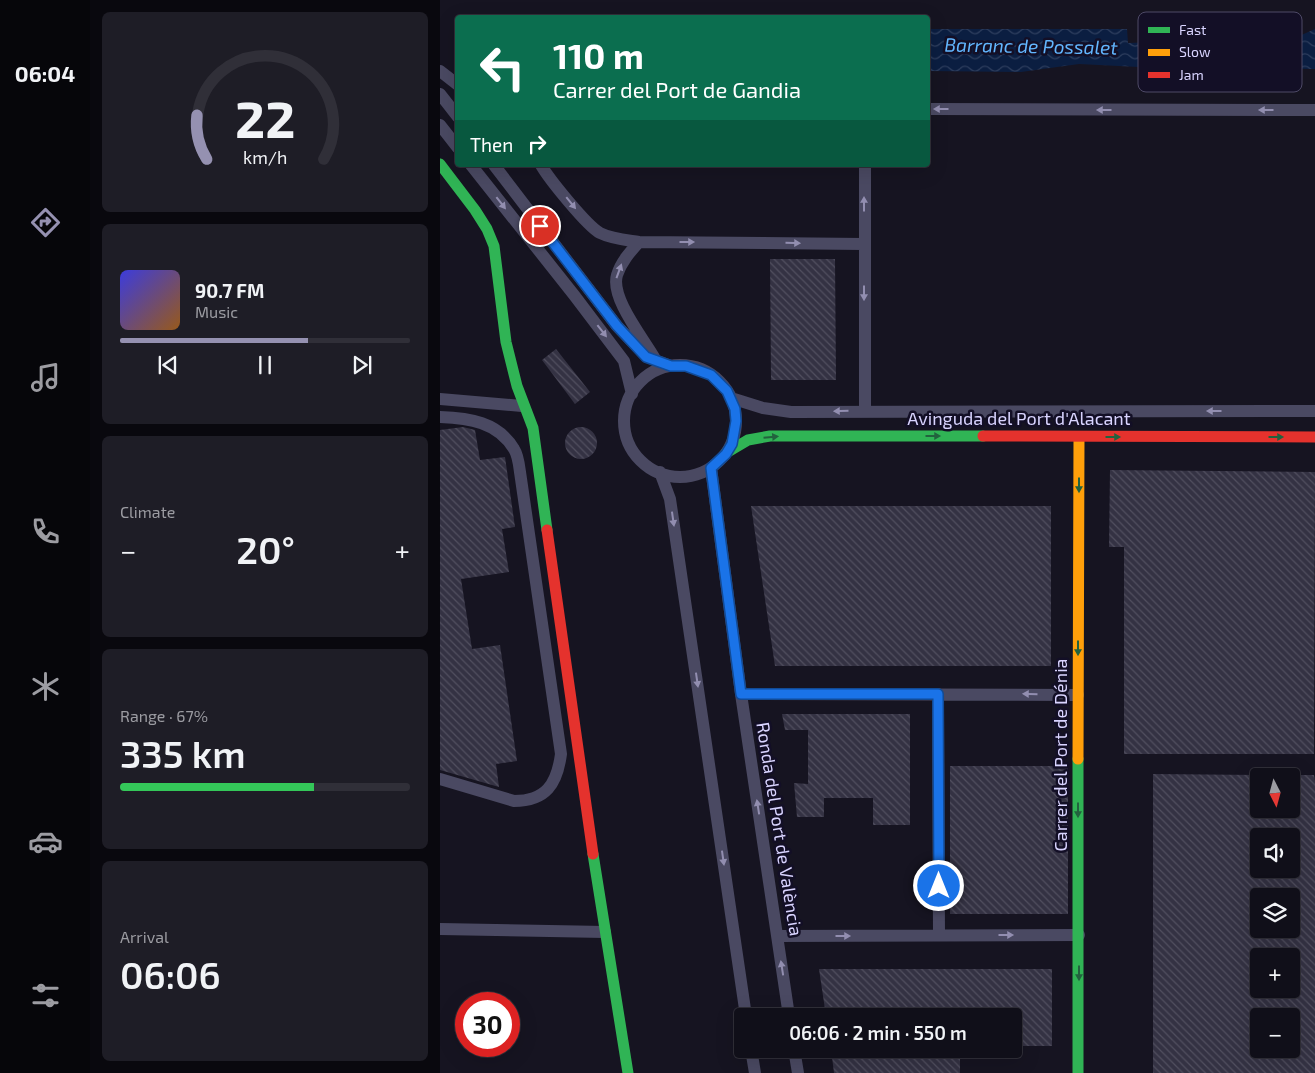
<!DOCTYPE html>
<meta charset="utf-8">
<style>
:root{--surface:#100f19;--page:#1e1d26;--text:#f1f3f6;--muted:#9c9ca2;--line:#302f38;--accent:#9591b1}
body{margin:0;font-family:"Exo 2",sans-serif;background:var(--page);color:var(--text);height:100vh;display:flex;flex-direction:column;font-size:19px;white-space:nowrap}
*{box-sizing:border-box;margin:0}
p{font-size:16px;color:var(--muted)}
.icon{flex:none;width:28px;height:28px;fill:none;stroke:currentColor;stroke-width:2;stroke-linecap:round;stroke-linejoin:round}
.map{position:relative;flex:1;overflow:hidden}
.drawer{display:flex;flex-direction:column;gap:12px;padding:12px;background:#09080e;width:350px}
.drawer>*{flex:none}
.banner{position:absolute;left:15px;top:15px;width:475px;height:152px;border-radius:5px;box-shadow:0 5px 20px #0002,0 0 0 1px var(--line);background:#0b6e4f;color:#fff;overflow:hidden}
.needle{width:32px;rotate:174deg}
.tools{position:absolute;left:810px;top:768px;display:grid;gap:10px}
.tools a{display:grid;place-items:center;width:50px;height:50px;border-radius:5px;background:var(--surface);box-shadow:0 5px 20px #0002,0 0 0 1px var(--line);font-size:25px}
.speed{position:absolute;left:15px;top:992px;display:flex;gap:10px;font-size:25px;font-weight:700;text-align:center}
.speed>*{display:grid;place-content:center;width:65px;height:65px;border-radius:50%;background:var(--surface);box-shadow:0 5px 20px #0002,0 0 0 1px var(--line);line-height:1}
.speed .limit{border:8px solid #d22;background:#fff;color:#111}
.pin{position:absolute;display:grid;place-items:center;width:42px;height:42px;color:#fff;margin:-21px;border:2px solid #fff;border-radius:50%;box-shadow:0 1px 5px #0007}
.me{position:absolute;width:55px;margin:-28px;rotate:0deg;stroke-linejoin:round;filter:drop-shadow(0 0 4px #0008)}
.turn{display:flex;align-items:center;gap:18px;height:105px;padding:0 15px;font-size:22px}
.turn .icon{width:65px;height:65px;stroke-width:2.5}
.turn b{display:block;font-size:35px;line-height:42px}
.then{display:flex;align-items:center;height:48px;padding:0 15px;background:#0003;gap:10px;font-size:19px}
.big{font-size:38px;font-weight:600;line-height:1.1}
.drawer .widget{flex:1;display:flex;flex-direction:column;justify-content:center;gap:8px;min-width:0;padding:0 18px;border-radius:8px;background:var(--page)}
.drawer .dial{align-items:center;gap:0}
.dial svg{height:130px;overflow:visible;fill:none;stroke:var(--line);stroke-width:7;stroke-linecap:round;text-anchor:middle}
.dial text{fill:var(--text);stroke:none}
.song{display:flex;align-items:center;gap:15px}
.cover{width:60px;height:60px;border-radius:8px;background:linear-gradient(135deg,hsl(240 70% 55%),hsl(30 70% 35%))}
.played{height:5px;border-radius:2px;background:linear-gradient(90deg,var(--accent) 65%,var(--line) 65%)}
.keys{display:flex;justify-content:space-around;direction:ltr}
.heat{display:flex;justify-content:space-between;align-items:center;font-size:28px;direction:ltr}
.charge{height:8px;border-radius:4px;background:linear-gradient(90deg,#34c759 67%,var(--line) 0)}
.trip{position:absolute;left:294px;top:1008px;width:288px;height:50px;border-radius:5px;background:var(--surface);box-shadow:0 5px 20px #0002,0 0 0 1px var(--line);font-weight:600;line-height:50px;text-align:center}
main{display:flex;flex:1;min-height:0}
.tab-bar{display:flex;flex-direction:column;width:90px;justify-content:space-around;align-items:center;background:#06060a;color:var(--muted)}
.tab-bar .icon{width:35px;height:35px}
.tab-bar .current{color:var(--accent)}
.tab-bar b{font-size:22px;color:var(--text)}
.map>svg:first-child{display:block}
</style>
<main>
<nav class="tab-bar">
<b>06:04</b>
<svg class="icon current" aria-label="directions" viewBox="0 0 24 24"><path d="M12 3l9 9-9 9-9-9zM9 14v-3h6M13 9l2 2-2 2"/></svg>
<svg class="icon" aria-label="music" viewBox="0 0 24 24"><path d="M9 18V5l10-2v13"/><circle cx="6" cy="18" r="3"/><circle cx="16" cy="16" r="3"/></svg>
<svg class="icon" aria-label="phone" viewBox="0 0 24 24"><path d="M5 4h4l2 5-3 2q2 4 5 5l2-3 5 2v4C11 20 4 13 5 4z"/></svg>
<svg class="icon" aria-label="climate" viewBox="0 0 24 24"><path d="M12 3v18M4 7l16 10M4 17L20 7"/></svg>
<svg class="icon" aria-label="car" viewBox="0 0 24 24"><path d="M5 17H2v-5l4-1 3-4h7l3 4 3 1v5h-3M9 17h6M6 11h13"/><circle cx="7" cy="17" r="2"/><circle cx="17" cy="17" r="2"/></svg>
<svg class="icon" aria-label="filters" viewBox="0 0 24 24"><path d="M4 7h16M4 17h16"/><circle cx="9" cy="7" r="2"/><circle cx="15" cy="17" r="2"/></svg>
</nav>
<section class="drawer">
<div class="widget dial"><svg viewBox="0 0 100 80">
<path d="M14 69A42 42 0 1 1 86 69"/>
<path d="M14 69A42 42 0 0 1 8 42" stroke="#9591b1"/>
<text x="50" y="56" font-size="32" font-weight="700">22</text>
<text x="50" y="72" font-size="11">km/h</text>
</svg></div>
<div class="widget">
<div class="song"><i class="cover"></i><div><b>90.7 FM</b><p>Music</p></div></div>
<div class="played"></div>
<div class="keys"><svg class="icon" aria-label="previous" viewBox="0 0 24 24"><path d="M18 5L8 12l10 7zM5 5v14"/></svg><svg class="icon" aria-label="pause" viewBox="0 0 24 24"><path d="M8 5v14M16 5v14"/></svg><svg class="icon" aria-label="next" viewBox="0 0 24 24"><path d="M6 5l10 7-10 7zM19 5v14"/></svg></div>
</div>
<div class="widget"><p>Climate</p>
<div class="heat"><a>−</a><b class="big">20°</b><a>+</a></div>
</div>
<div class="widget"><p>Range · 67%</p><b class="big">335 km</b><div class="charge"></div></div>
<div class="widget"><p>Arrival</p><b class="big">06:06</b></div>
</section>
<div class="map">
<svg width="875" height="1073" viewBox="0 0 875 1073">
<defs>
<pattern id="water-waves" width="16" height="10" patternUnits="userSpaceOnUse" patternTransform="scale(1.25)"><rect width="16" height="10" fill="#0b1e41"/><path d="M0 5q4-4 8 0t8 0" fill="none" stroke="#2e3e5e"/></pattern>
<pattern id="building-back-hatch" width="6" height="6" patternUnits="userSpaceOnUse" patternTransform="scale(1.25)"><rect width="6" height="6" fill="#343243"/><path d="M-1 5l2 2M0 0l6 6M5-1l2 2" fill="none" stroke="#514f5f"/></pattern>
</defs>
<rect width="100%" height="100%" fill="#161421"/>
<!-- water -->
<path fill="url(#water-waves)" d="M488 29H687L688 43 857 37 875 29V69L772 68 765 60 719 68 639 64 581 72 488 71Z"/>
<!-- building -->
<path fill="url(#building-back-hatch)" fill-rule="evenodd" d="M330 259H395L396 380H331Z
M116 349 150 392 135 404 102 360Z
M125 443a16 16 0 1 1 32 0a16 16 0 1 1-32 0Z
M23 427 35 430 40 460 65 457 75 527 62 529 69 572 21 579 32 649 60 645 77 761 56 764 59 787 0 770V430Z
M670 470 875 472 874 754H684V547H669Z
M311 506H611V666H335Z
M342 714H470V825H433V798H384V817H357L354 783 368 784V730H345Z
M510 766H628V914H510Z
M713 774 819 775V809H851V775H874L875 781V1073H713ZM819 836H851V869H819ZM819 896H851V929H819ZM819 956H851V989H819ZM819 1016H851V1049H819Z
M379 969H612V1046H572V1016H386Z
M391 1049H520V1073H394Z"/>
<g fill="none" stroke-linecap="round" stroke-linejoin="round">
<!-- street -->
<path stroke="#4a4962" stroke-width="12" d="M0 71 18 85
M0 94 18 117
M488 109 875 110
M0 125 18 148
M31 165 134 295 184 361 192 394
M54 165 177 326 207 357 231 366
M101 165C109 179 147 226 160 233 172 239 186 240 199 242L424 244
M425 165V411
M199 242C190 252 181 262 177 275 170 298 204 339 215 359
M184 421a56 56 0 1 1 112 0a56 56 0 1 1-112 0Z
M291 398 323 408 351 412 875 411
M0 399 82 406
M0 417C29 418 58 422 74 449 78 455 79 464 80 472L121 754C117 784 106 801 74 801L0 779
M271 468 301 694 349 1016
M220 472 230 499 306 1016
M301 694 638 695
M498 694 499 935
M0 929 165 932
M337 936 639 935
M311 1049 315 1073
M354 1049 358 1073"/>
<!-- fast -->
<path stroke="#30b455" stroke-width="11" d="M0 164 35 210 47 229 54 246 66 342 77 386 93 428 107 530
M286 453 308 440 330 436H543
M153 854 188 1073
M638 1073V759"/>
<!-- slow -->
<path stroke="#ff9f0a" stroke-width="11" d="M638 759 639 437"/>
<!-- jam -->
<path stroke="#e5322d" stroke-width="11" d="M543 436 875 437
M107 530 153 854"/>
</g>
<!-- one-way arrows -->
<defs><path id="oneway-solid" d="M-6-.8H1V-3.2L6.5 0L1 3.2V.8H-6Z" transform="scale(1.25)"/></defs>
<g fill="#928eb0">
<use href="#oneway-solid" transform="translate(501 109) rotate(-180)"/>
<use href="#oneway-solid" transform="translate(664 110) rotate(-180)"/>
<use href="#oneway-solid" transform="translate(826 110) rotate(-180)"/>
<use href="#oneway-solid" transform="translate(61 203) rotate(52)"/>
<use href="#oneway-solid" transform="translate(131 203) rotate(51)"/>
<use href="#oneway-solid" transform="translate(424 204) rotate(-90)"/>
<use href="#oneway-solid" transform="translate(247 242)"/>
<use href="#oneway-solid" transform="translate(353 243) rotate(1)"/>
<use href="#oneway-solid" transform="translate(179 271) rotate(-70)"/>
<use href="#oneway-solid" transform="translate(424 293) rotate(90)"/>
<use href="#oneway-solid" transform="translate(162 331) rotate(52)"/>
<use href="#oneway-solid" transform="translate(401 411) rotate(179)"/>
<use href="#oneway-solid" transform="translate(774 411) rotate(180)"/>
<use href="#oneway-solid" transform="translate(233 519) rotate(82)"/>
<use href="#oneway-solid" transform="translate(257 680) rotate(82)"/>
<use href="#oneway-solid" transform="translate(590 694) rotate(-179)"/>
<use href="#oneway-solid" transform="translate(318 807) rotate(-99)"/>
<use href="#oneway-solid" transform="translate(283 858) rotate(82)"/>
<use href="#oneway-solid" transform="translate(566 935)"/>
<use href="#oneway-solid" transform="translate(403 936)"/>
<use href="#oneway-solid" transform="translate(342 968) rotate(-99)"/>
</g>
<g fill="#22623e">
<use href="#oneway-solid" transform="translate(493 436)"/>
<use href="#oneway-solid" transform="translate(331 437) rotate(-5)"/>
<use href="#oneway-solid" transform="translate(673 437)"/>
<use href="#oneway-solid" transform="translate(836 437)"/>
<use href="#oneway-solid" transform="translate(639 485) rotate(90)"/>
<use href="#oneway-solid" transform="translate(638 648) rotate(90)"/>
<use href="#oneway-solid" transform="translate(638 810) rotate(90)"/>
<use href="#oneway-solid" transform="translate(639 973) rotate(90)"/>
</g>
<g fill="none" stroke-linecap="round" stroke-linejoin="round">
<!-- route casing -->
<g stroke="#114b97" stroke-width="12">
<path id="route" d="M100 226 177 326 206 357 231 366H246L271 375 287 391 295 409 296 421 292 444 286 454 271 468 301 694H498L499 886"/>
</g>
<!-- route -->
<use href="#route" stroke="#1a73e8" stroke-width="9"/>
</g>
<g text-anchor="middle" stroke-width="5" stroke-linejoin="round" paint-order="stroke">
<!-- street labels -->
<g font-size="18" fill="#d9d4ff" stroke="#130f26">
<text x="579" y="425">Avinguda del Port d'Alacant</text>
<text transform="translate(621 755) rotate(-90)" y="6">Carrer del Port de Dénia</text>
<text transform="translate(339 829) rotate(81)" y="6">Ronda del Port de València</text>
</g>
<!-- water labels -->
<g font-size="19" font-style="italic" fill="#62b6ff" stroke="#130f26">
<text transform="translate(591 46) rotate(1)" y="7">Barranc de Possalet</text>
</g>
</g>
<!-- legend -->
<rect x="698" y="12" width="164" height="80" rx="8" fill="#130f26" stroke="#4e4a67" stroke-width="1"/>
<rect x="708" y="27" width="22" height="6" fill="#30b455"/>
<rect x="708" y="49" width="22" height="7" fill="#ff9f0a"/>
<rect x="708" y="72" width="22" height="6" fill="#e5322d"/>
<g font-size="14" fill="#d9d4ff">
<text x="739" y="35">Fast</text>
<text x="739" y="57">Slow</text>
<text x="739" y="80">Jam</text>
</g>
</svg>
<div class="tools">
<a><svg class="needle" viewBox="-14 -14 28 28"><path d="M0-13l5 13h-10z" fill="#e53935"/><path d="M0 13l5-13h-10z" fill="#9c9ca2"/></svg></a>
<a><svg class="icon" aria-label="sound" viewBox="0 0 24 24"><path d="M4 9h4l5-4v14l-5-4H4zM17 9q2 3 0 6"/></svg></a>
<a><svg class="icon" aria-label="layers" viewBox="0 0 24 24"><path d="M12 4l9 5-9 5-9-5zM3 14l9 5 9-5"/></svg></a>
<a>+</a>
<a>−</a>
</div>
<div class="speed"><div class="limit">30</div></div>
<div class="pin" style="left:100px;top:226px;background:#d93025"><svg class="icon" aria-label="arrive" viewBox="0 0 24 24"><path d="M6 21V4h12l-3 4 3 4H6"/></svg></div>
<svg class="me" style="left:499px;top:886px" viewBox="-20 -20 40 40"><circle r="17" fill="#1a73e8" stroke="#fff" stroke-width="3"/><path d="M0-11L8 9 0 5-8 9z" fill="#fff"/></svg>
<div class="trip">06:06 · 2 min · 550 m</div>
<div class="banner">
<div class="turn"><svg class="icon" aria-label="left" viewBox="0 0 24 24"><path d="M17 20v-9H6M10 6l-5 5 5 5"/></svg><div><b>110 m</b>Carrer del Port de Gandia</div></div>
<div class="then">Then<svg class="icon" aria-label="right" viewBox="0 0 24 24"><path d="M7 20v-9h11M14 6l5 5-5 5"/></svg></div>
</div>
</div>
</main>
